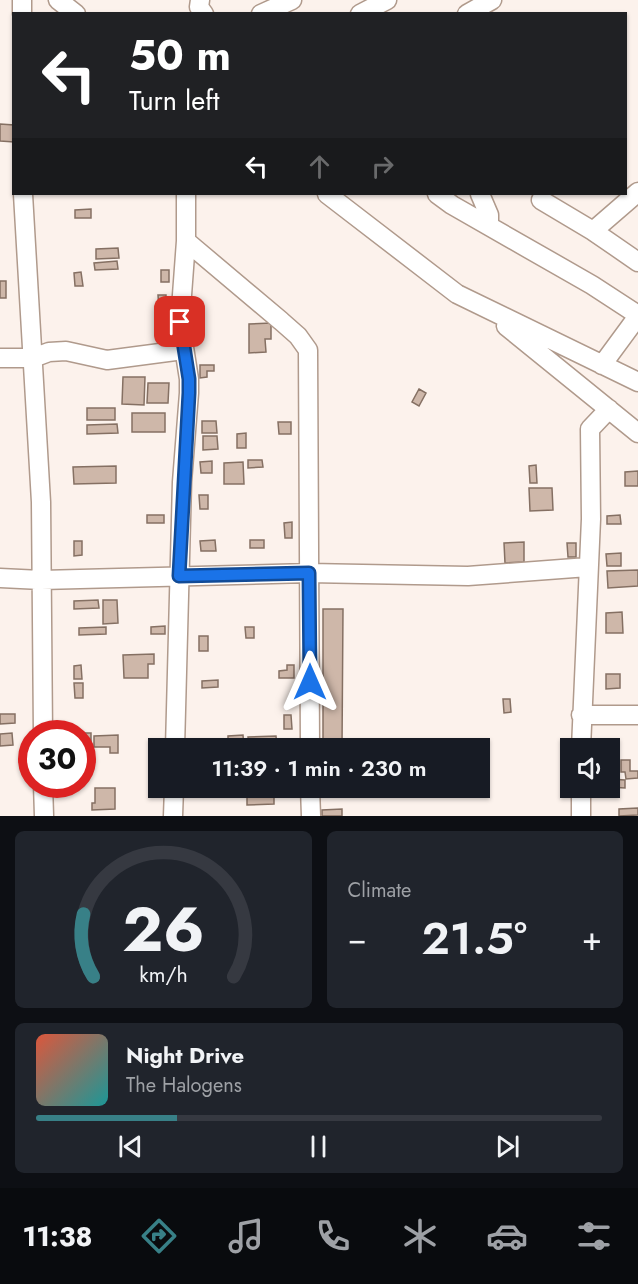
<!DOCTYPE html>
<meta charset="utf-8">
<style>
:root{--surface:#171b24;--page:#20242c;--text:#f1f3f6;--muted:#9ea1a6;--line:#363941;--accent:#388087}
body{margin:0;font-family:Jost,sans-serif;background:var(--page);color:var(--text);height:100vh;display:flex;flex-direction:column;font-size:22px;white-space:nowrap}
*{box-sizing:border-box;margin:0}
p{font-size:20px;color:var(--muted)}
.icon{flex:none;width:33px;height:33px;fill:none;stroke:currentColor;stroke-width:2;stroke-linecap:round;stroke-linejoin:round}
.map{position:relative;height:816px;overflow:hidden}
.details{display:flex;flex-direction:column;gap:15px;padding:15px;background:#0d0f14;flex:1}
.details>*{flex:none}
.guide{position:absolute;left:12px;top:12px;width:615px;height:183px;border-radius:0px;box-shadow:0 2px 4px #0004;background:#202124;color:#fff;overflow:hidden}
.tools{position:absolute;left:560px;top:738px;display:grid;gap:12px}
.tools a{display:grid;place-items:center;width:60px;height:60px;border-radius:0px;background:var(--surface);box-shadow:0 2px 4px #0004;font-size:30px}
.speed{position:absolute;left:18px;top:720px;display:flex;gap:12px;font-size:30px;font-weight:700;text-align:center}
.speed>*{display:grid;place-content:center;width:78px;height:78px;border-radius:50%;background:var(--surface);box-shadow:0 2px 4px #0004;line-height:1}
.speed .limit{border:9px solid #d22;background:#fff;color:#111}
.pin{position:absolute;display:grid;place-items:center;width:51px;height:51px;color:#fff;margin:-26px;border-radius:12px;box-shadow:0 3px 9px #0006}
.me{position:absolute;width:66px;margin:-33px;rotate:0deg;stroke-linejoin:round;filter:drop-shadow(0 0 4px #0008)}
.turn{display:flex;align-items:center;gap:21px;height:126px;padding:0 18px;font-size:27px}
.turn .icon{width:78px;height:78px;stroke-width:2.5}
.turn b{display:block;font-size:42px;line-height:51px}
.lanes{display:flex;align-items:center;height:57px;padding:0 18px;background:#0003;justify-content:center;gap:30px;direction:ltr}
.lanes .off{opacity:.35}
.big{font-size:45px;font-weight:600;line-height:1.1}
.details .widget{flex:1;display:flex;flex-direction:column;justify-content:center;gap:9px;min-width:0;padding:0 21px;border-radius:9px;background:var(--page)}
.details .dial{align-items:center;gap:0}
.dial svg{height:156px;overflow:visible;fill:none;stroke:var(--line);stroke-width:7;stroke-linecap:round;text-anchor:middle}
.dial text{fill:var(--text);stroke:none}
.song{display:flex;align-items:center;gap:18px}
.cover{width:72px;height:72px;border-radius:9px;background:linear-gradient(135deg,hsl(10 70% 55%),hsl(180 70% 35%))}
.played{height:6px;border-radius:3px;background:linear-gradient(90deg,var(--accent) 25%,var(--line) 25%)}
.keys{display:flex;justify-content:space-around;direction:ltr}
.heat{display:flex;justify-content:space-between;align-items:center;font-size:33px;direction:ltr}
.details .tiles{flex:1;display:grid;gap:15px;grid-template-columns:1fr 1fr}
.widget:last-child{grid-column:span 2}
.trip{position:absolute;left:148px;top:738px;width:342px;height:60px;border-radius:0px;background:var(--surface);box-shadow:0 2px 4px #0004;font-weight:600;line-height:60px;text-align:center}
.menu{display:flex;height:96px;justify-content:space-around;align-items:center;background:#090b0e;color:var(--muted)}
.menu .icon{width:42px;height:42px}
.menu .selected{color:var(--accent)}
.menu b{font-size:27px;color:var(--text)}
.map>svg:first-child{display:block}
</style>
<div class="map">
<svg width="638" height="816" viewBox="0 0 638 816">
<rect width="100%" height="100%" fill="#fcf2ec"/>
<!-- building -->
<path fill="#ceb7a9" stroke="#857063" stroke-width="1.5" d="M0 124 14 125V142L0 141Z
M91 209V218H75V210Z
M118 248 119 258 96 259V249Z
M117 261 118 269 95 270 94 263Z
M161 270H169V282H161Z
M81 272 83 286H75L74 273Z
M0 281H6V298H0Z
M158 295H166V309H159Z
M271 323V339H265L266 352 249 353V324Z
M200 365H214V371H207V377L200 378Z
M123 377H145L144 405 122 404Z
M148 383H169L168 403H147Z
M419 389 426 393 419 406 412 402Z
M87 408H115V420H87Z
M132 413H165V432H132Z
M202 421H216L217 433H202Z
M278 422H291V434H279Z
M117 424 118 433 87 434V425Z
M246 433V448H237V434Z
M203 436H217L218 449 203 450Z
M248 460H262L263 467 248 468Z
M212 461V473H201L200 462Z
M243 462 244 484H224V463Z
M536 465 537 483H530L529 466Z
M116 466V483L74 484 73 467Z
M638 471V486H625V472Z
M529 488H552L553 510 530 511Z
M199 495H208V509H200Z
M147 515H164V523H147Z
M620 515 621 524H607V516Z
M292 522V538H285L284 523Z
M215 540 216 551H201L200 541Z
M250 540H264V548H250Z
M74 541H82V555L74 556Z
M524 542V562L505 563 504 543Z
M567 543H576V557H568Z
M621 553V566H607L606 554Z
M638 570V586L608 588 607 571Z
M98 600 99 608 74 609V601Z
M103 600H117L118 623 103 624Z
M323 609H343L342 748H323Z
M622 612 623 633H606V613Z
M165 626V634H151V627Z
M106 627V634L79 635V628Z
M245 627H254V638H246Z
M199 636H208V651H199Z
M154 654V664H148V678H124L123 655Z
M81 665 82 679H74V666Z
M287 665H294V678H279V671L287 670Z
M606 674H620V688L606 689Z
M218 680V687L202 688V681Z
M74 683H83V698H75Z
M503 699H510L511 712 504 713Z
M0 714H15V723L0 724Z
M284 715H291L292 729H284Z
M12 733 13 745 0 746V734Z
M74 733H91V744H82V734Z
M118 735V753H110V747H94V736Z
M243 735 244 748H232V743H228V736Z
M276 736 277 748H249L248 737Z
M621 760H630V771H638V778L626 779 625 772H621Z
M609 779 625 780V788L609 787Z
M95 788H115V809L92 810V803H95Z
M228 788H244V793L228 794Z
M274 788V804L247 805V789Z
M328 788H343V795L328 796Z
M638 808V815L619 816V809Z
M342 809V816H322V810Z"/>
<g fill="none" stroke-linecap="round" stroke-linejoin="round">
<!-- street casing -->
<g stroke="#b09a8c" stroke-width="21">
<path id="street" d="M58 0 76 14
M200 0 199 7 204 14
M22 14V0
M261 14 292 0
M360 14 387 0
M467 14 492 0
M23 194 41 502 43 734
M327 194 457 294 638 382
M437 194 452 205 592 285 638 315
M480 194 489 215V226
M541 200 593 231 638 262
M593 231 638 192
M186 241 281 321 298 336 308 350 310 748
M506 326 638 433
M0 358H33L49 352 66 351 107 360 183 350
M602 365 638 316
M0 578 41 580 309 573 468 576 588 567
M581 715H638
M175 748 182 482 189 393V379L180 322 186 241V194
M581 748 591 519 590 429 609 409
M43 784 44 816
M310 788 311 816
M173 816 174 788
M581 816V788"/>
</g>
<!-- street -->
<use href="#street" stroke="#fff" stroke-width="18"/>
</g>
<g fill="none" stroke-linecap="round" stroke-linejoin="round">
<!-- route casing -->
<g stroke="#114b97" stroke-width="15">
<path id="route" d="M180 322 189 379V393L179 576 309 573 310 682"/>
</g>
<!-- route -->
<use href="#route" stroke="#1a73e8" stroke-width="10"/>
</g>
</svg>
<div class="tools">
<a><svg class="icon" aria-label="sound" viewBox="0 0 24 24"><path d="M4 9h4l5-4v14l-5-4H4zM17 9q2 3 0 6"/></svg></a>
</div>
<div class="speed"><div class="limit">30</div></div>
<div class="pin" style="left:180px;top:322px;background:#d93025"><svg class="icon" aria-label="arrive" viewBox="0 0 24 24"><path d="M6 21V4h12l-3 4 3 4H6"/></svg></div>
<svg class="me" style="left:310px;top:682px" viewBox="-20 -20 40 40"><path d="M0-17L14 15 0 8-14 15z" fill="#1a73e8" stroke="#fff" stroke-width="4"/></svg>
<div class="trip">11:39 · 1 min · 230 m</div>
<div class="guide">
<div class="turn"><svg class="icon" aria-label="left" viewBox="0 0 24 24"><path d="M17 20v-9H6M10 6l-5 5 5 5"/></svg><div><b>50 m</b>Turn left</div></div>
<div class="lanes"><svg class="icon" aria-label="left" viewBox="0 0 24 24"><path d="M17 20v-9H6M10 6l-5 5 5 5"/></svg><svg class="icon off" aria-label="ahead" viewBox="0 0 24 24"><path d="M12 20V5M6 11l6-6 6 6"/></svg><svg class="icon off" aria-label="right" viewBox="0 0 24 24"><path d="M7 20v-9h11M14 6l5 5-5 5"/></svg></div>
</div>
</div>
<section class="details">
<div class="tiles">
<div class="widget dial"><svg viewBox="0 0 100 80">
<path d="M14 69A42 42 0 1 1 86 69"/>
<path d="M14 69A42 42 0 0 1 9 37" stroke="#388087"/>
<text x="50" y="56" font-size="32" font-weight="700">26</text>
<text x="50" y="72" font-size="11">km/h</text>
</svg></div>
<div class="widget"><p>Climate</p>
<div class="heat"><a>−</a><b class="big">21.5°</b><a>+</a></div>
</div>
<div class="widget">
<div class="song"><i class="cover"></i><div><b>Night Drive</b><p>The Halogens</p></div></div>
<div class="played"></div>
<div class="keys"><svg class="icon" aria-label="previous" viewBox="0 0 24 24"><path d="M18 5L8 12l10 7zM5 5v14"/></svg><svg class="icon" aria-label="pause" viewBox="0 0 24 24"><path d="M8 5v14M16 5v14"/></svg><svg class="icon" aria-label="next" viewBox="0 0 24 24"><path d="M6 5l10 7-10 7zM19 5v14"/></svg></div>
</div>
</div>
</section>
<nav class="menu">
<b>11:38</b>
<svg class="icon selected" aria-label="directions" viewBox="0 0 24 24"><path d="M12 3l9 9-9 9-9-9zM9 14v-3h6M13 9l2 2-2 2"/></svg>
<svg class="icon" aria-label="music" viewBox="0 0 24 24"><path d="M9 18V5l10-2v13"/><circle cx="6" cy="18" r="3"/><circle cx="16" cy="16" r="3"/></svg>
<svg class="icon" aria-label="phone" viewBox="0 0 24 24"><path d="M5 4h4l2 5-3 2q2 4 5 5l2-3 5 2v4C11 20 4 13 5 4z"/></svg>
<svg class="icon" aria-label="climate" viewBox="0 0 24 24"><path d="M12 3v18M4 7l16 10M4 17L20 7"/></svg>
<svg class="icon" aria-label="car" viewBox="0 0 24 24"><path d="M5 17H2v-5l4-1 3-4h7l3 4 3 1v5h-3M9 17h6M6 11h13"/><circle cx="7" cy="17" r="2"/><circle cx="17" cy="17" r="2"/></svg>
<svg class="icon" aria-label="filters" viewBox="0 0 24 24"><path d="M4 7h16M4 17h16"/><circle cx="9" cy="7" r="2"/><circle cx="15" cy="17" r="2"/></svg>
</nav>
